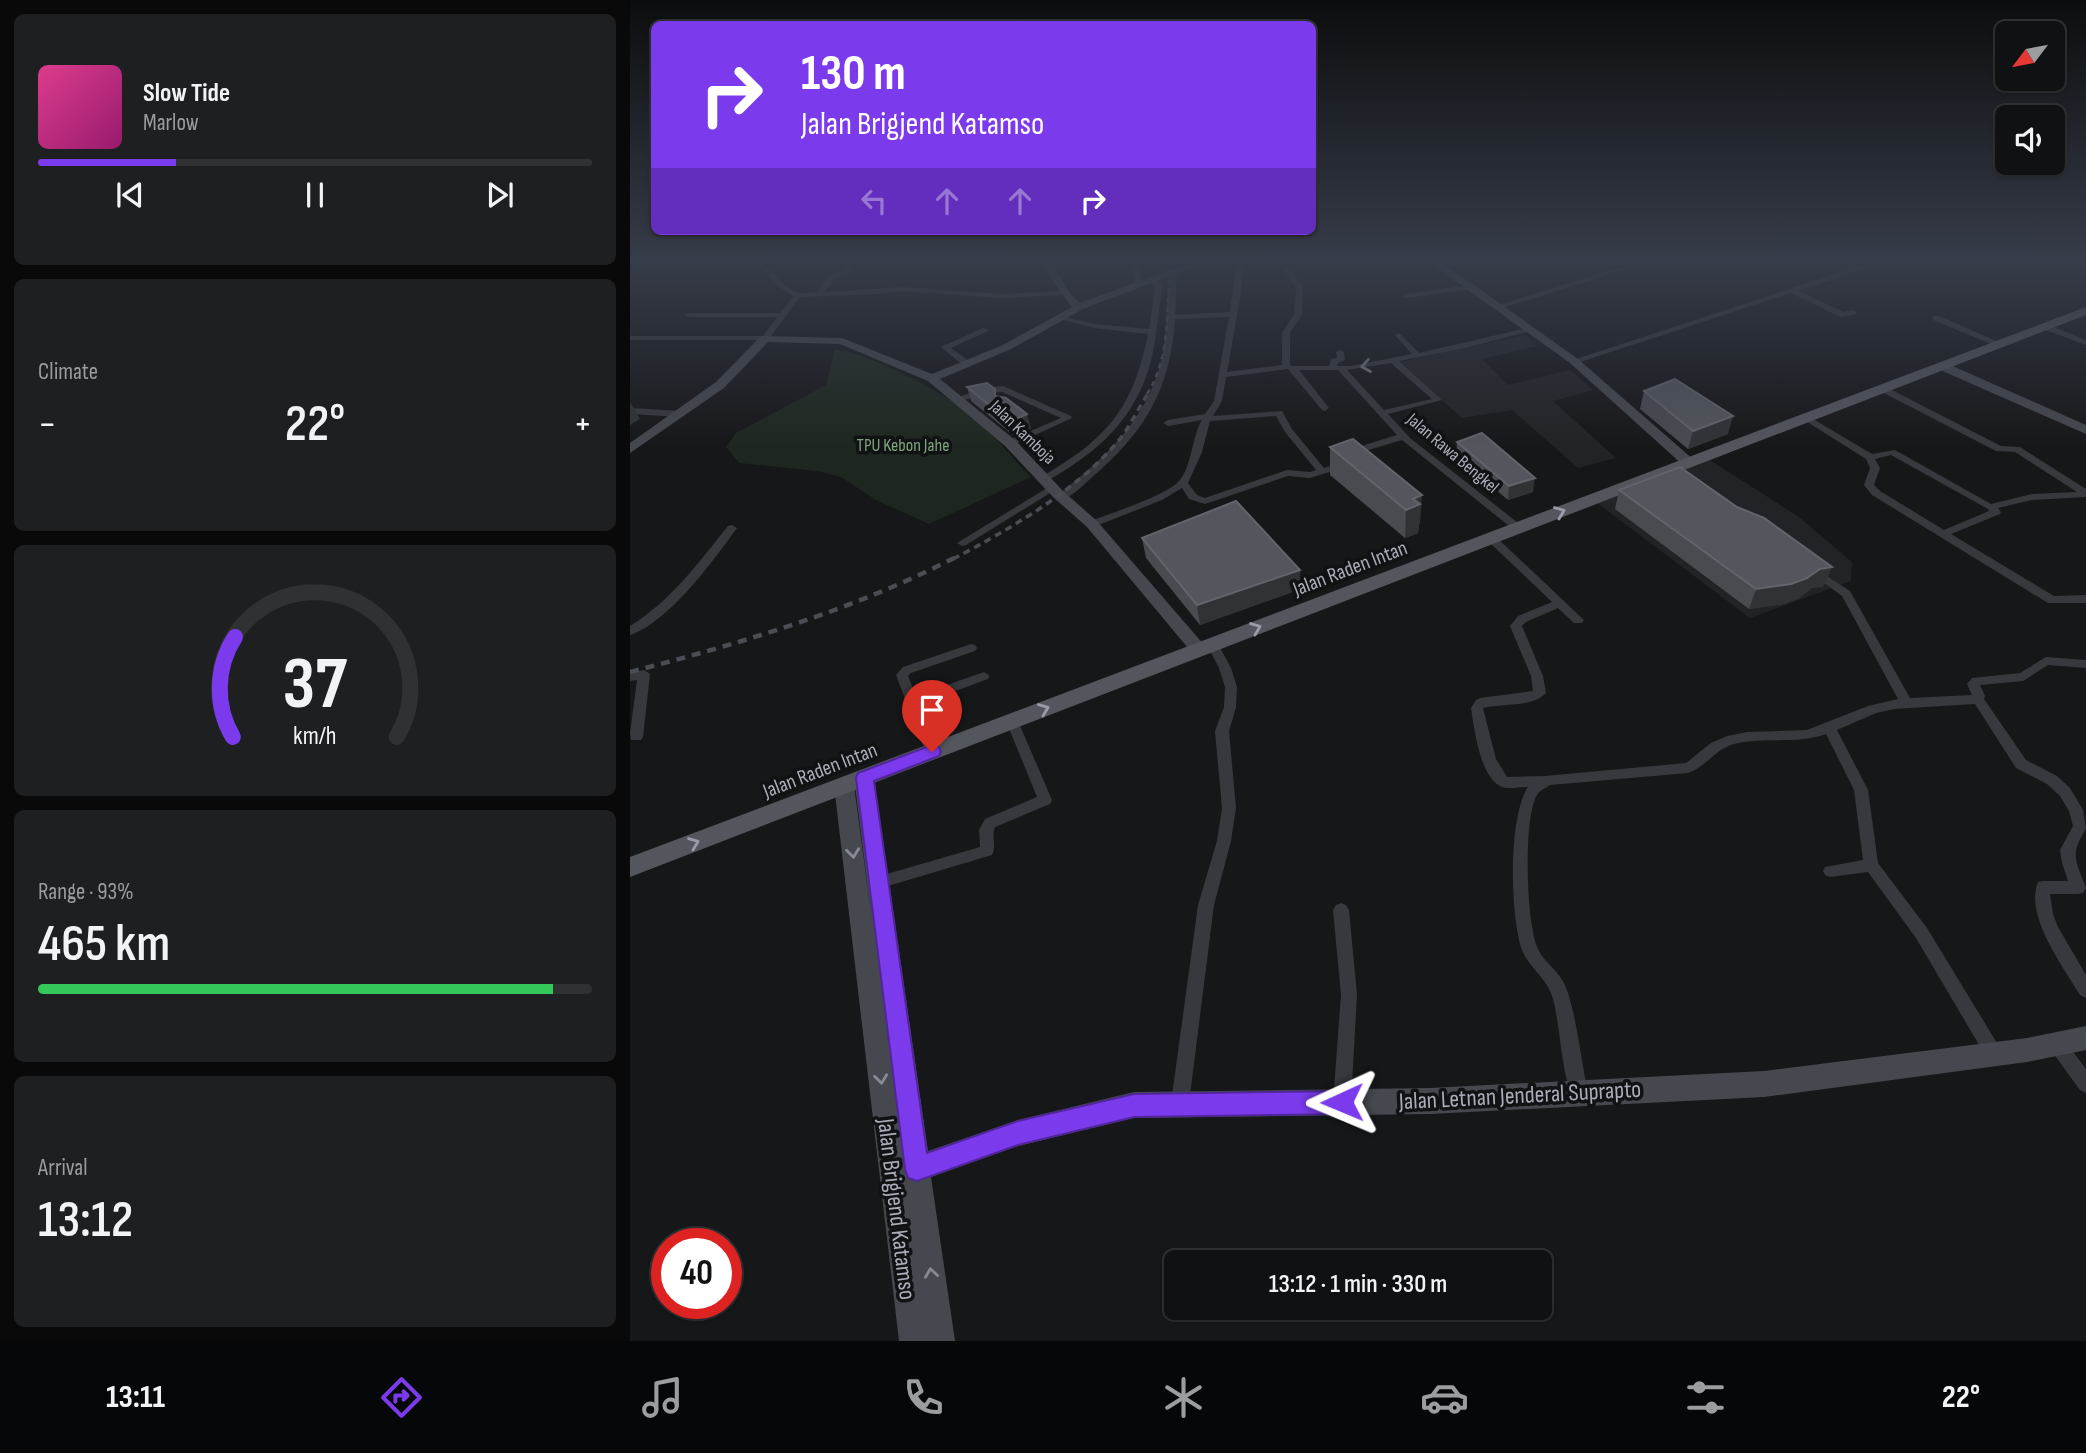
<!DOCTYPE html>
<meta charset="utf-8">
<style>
:root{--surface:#101113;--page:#1e1f21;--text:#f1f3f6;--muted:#9c9da0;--line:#303133;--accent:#7c3aed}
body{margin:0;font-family:"Sofia Sans Condensed",sans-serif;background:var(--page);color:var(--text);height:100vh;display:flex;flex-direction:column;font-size:26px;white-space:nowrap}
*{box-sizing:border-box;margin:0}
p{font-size:23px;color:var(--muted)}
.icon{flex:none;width:38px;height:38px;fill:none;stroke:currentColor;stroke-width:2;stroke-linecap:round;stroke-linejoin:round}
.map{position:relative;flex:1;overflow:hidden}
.panel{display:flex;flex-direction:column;gap:14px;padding:14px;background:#09090a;width:630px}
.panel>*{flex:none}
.hud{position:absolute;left:21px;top:21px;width:665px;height:214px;border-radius:10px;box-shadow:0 2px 5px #0004,0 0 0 2px var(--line);background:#7c3aed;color:#fff;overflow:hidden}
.needle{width:46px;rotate:238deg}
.fabs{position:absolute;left:1365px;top:21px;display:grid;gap:14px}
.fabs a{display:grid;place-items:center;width:70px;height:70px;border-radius:10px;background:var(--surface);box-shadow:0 2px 5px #0004,0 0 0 2px var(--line);font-size:35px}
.speed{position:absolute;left:21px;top:1228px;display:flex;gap:14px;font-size:35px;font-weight:700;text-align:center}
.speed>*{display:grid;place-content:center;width:91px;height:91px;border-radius:50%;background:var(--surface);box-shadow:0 2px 5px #0004,0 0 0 2px var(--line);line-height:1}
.speed .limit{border:10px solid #d22;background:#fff;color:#111}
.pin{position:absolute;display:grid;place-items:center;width:60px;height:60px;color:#fff;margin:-72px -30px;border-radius:50% 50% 50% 0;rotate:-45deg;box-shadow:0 0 7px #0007}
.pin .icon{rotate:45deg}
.me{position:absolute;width:77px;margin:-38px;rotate:269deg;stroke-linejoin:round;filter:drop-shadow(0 0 5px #0008)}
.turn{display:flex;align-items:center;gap:24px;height:147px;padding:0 35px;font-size:32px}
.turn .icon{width:91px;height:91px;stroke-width:2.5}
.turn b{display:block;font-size:49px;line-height:60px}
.lanes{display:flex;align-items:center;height:66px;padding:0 35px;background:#0003;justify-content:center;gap:35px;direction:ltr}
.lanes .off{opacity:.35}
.big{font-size:52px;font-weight:600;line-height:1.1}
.panel .tile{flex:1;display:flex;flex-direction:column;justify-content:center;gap:10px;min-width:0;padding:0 24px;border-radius:10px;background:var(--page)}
.panel .dial{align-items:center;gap:0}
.dial svg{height:182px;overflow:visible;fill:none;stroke:var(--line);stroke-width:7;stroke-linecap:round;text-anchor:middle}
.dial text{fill:var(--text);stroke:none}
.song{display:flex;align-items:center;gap:21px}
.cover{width:84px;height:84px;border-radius:10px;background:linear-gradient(135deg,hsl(330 70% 55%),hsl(320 70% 35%))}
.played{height:7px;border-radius:4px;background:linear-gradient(90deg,var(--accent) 25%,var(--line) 25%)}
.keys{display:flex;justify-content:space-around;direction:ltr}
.heat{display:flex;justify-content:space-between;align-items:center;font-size:38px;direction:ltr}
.charge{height:10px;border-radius:5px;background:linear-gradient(90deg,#34c759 93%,var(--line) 0)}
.trip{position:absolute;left:534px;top:1250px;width:388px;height:70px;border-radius:10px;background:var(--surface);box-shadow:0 2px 5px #0004,0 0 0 2px var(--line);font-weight:600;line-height:70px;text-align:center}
.menu{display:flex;height:112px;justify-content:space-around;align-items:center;background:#060708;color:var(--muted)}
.menu .icon{width:49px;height:49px}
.menu .active{color:var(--accent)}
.menu b{font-size:32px;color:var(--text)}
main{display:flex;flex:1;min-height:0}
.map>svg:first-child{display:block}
</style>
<main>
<section class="panel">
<div class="tile">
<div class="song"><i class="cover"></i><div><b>Slow Tide</b><p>Marlow</p></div></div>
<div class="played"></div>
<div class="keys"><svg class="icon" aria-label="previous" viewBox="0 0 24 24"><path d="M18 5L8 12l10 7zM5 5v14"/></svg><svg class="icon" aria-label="pause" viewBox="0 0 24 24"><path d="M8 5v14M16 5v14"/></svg><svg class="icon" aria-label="next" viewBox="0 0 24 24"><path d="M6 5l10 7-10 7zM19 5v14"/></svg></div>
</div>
<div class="tile"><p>Climate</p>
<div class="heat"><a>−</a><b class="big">22°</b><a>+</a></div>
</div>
<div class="tile dial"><svg viewBox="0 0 100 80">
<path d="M14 69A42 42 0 1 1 86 69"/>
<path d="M14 69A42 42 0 0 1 15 25" stroke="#7c3aed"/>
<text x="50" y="56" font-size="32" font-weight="700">37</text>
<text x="50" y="72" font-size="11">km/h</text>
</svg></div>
<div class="tile"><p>Range · 93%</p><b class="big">465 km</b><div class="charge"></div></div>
<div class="tile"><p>Arrival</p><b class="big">13:12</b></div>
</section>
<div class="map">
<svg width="1456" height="1341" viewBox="0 0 1456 1341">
<rect width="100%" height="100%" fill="#161719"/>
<!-- built -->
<path fill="#222326" d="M895 335 907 346 852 359 878 385 940 370 963 390 923 401 986 458 948 468 882 410 832 418 770 362Z
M1080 460 1169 517 1222 562 1221 581 1120 618 967 503Z"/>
<!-- green -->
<path fill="#1e271f" d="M205 350C235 350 312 393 337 411 360 429 380 456 401 477L299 524 246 500 211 477 187 471 109 463 96 447 106 433 196 385Z"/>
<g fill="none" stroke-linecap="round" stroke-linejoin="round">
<!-- street -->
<path fill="#37393e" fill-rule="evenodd" d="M113 261C147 261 146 287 170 293 174 294 182 292 187 292L199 275 216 269 217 261H223L222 271 205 279 194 292 273 287 371 294 432 291 436 293 432 295 371 298 273 291 249 294 170 297 138 340H0V336H133L147 317H59L55 315 59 313H150L164 296 149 287 131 268Z
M501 261H508L512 285 505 283Z
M601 261H608L613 271 611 293 597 372 652 365V333L664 314 666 293 665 286 646 261H653L673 286 672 314 660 333V365L663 366H699L701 359 707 358 706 352 710 350 714 352 715 360 708 363 707 366H721L782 354 765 335 769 333 789 353 901 327V331L831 349 769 361 812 400 758 414 780 438 892 526V530H884L772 440 735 451 740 456 735 459 725 452V448L767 435 708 370H669L699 408 695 411 692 410 658 369 596 377 592 401 583 416 652 411 662 429 694 468 713 462 718 465 716 467 680 478 658 476 575 504 559 499 552 488 532 500 466 526H458V522C478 514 536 496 549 481 562 467 562 435 572 420L538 426 533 423 538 420 575 414 584 401 599 317 545 319C540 392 514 433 459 480 451 487 440 500 428 499V495C479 455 525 412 534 345 538 321 535 294 541 271L547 272 545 315 600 312 605 271ZM761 363 802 399 754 410 717 370ZM646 416 655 432 686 470 680 472 657 470 575 498 567 495 558 483 572 452 580 421Z
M1010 261H1022L869 309 862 307Z
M1245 261H1257L1168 291 1214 312 1223 310 1227 312 1226 314 1210 317 1161 293 947 363 940 361Z
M521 277 533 286C528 311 527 336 521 361 505 420 468 452 417 481H411V477C477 439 503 409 518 334L464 328 427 318 431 316 464 324 519 329 525 287 517 279Z
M838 285 842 287 841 289 777 298 773 296 777 294Z
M1303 316H1309L1373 344 1366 346 1303 320Z
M1413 325H1419L1456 340V345L1413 329Z
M353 328 360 330 321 348 340 362V366H334L311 347Z
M373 386 441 416 442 418 383 445H377V441L431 418 372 392 357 393 328 402 324 399 353 388Z
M1250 387H1256L1371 446 1390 447 1456 489V497L1402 500 1368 508 1371 512 1370 514 1321 534 1424 596 1456 595V603H1418L1242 495 1234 485 1240 468 1236 459 1171 418 1178 416 1242 454 1265 450 1361 504 1402 494 1447 492 1385 452 1366 451 1250 391ZM1261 455 1358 509 1359 511 1314 530 1250 491 1244 485 1250 468 1245 459Z
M0 408 52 411 56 414 52 417 0 414Z
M422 485 427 488 425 490 336 545 332 546 327 543Z
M102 525 107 528C83 561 39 622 0 635V626C41 601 69 562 98 526Z
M861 535 865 536 954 620 952 623H944L928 608 896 622 892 626 913 676 916 693C902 708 872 703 853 708L866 759 877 777 915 776 1056 763 1081 743 1097 736 1117 732 1177 730 1238 706 1268 699 1212 596 1179 572 1178 570 1183 567 1220 591 1280 698 1342 695 1337 684 1342 678 1390 673 1416 657 1456 660V668L1418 665 1393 681 1350 685 1355 696 1354 699 1396 760 1427 776 1440 788 1453 810 1456 829C1439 855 1446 861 1456 888L1453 893 1448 894H1420L1423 914 1428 927 1456 975V998L1450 995C1434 968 1394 915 1408 882L1413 881H1438L1432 863 1430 850 1443 826 1439 811 1430 796 1417 784 1386 768 1345 704 1264 709 1246 713 1207 730 1238 790 1248 863 1297 928 1370 1048 1373 1054 1370 1060 1364 1062 1358 1060 1286 938 1238 872 1200 877 1195 875 1193 871 1195 867 1233 860 1224 790 1196 734C1166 745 1134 736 1104 744 1085 749 1076 767 1058 773L920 785C916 788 910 790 907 795 893 817 896 925 908 949 916 966 931 970 938 993 948 1025 951 1060 958 1093L955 1099 949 1102 943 1099C931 1072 931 1030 923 999 918 979 900 969 892 950 880 916 878 817 898 787 890 787 877 790 870 786 850 776 844 727 841 708L846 700 850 698 903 691 901 676 880 626 888 616 922 602 857 540 856 538Z
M583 641 587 642 601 668 607 687 606 707 599 731 606 808 601 841 584 905 559 1103 556 1109 550 1112 544 1109 541 1103 568 905 587 841 592 808 585 731 594 707 595 687 589 668 577 645Z
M341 644 345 645 347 648 345 651 281 673 278 676 286 696 354 672 360 676 358 679 290 704 309 752 307 756H297L266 675 273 667Z
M14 670 20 674 13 737 11 740H1L0 733 7 680 0 681V673Z
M382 716 387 718 388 721 422 800 420 804 365 827C361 836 367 846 362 855L248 889 243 888 240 883 243 878 350 847 349 830 355 819 407 797 376 721 377 718Z
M711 903 716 905 719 910 727 995 721 1102 718 1108 712 1111 706 1108 703 1102 711 995 703 910 706 905Z
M1426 1035 1432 1037 1456 1069V1093L1450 1090 1420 1049 1417 1043 1420 1037Z"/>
<!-- secondary -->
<path fill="#45484e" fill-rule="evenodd" d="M408 261H419L422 264 441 295 450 303 564 261H580L453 309 381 349 310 379 385 440 433 491 467 521 575 646 578 650 575 654H563L457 527 423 497 375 446 298 381 210 344 138 342 94 388 0 453V443L86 382 131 336 212 338 302 374 373 345 442 307Z
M798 261H810L948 359 1064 460V466H1054L940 363Z
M1308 363H1316L1456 425V434L1308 369Z
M234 770 241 773 244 778 298 1151 388 1120 504 1092 800 1088 1134 1071 1397 1038 1456 1026V1050L1397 1062 1134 1097 800 1114 504 1118 388 1146 301 1177 325 1341H269L204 785 207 780 214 777 221 780 224 785 242 921 224 778 227 773Z"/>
<!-- primary -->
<path fill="#53565d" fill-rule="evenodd" d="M1456 307V315L0 877V857Z"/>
<!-- rail-far2 -->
<path stroke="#4a4d53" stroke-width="2.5" stroke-dasharray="5 4.5" stroke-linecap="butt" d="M517 394C542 355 536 305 540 261"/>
<!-- rail-far1 -->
<path stroke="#4a4d53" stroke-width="3.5" stroke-dasharray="7 5" stroke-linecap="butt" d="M323 559C380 529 448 490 490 439 501 425 509 407 519 392"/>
<!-- rail -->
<path stroke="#4a4d53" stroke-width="4.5" stroke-dasharray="9 7" stroke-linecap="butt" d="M0 672C112 643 223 610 326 557"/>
</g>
<!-- wall -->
<path fill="#494b51" d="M337 387 367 397 401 428 383 435 341 401Z
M1014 391 1098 434 1058 449 1010 409Z
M723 439 790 524H789L788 533 775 538 700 475V447Z
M827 442 903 492 878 500 826 456Z
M989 490 1194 586 1182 588 1169 598 1154 604 1119 609 985 509Z
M512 538 671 589 570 625 516 558Z"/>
<!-- shaded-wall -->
<path fill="#303236" d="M0 402 10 419 0 425Z
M397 414 401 428 383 435 380 422Z
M1103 416 1098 434 1058 449 1063 431Z
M905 478 903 492 878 500 879 486Z
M792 495 790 524H789L788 533 775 538 776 510 783 499Z
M1202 567 1194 586 1182 588 1169 598 1154 604 1119 609 1126 589 1190 569Z
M670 570 671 589 570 625 567 605Z"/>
<!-- building -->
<path fill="#53565c" stroke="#61646b" stroke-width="2" d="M1045 379 1103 416 1063 431 1014 391Z
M357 383 365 389V396L376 398 397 414 380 422 337 387Z
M852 433 905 478 879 486 827 442Z
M723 439 792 495 783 499 790 504 776 510 700 447Z
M1050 467 1107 507 1134 518 1202 567 1190 569 1177 578 1161 584 1126 589 989 490Z
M606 501 670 570 567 605 512 538Z"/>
<!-- one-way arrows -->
<defs><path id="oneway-chevron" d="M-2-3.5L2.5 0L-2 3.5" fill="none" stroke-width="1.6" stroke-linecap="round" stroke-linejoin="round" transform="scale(1.75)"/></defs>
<use stroke="#757982" href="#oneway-chevron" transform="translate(736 366) rotate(170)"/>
<g stroke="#979ca7">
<use href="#oneway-chevron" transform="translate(930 512) rotate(-21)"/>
<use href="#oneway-chevron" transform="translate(626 628) rotate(-21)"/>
<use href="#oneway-chevron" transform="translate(414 709) rotate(-21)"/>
<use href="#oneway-chevron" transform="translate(64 843) rotate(-21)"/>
</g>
<g stroke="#858a94">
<use href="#oneway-chevron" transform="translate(223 853) rotate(83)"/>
<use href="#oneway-chevron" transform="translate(251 1079) rotate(83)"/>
<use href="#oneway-chevron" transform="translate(301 1273) rotate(-98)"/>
</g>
<!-- sky -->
<linearGradient id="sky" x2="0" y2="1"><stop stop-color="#0c0d0e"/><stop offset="0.58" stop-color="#363c49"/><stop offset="1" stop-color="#363c49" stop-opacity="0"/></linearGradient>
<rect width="1456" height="449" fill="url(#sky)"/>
<!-- route -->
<path fill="#7c3aed" stroke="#51269a" stroke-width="2" d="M302 745 309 747 311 752 309 756 244 781 297 1153 388 1121 504 1094 712 1091 720 1094 724 1102 720 1110 712 1114 504 1117 388 1145 287 1181 278 1178 275 1169 226 778 228 773Z"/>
<g text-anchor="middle" stroke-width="7" stroke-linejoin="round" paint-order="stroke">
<!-- far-street labels -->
<g font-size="18" fill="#a8aeb9" stroke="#111214">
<text transform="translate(393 432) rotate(44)" y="6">Jalan Kamboja</text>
<text transform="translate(823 453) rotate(40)" y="6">Jalan Rawa Bengkel</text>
</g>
<!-- far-park labels -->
<g font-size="18" fill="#7ea57e" stroke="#111214">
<text x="273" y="451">TPU Kebon Jahe</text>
</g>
<!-- street labels -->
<g font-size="21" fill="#a8aeb9" stroke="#111214">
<text transform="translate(720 568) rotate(-21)" y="7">Jalan Raden Intan</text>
<text transform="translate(190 770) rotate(-21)" y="7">Jalan Raden Intan</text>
</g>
<!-- near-street labels -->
<g font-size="24" fill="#a8aeb9" stroke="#111214">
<text transform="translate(890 1095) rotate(-3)" y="8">Jalan Letnan Jenderal Suprapto</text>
<text transform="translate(267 1209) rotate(83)" y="8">Jalan Brigjend Katamso</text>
</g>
</g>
</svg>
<div class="fabs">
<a><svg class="needle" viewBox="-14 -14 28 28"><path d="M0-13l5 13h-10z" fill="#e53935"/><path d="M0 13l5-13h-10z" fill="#9c9da0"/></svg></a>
<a><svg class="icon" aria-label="sound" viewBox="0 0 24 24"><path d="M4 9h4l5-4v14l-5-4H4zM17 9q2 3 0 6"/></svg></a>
</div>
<div class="speed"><div class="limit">40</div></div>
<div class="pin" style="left:302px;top:752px;background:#d93025"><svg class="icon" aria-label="arrive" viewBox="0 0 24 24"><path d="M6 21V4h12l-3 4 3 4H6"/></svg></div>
<svg class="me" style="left:712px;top:1102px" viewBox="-20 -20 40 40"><path d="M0-17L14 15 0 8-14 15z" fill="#7c3aed" stroke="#fff" stroke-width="4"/></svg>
<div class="trip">13:12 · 1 min · 330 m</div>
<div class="hud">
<div class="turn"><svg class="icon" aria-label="right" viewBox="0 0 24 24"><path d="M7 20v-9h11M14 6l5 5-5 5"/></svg><div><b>130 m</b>Jalan Brigjend Katamso</div></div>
<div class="lanes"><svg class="icon off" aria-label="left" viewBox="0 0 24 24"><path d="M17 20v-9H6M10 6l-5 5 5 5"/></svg><svg class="icon off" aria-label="ahead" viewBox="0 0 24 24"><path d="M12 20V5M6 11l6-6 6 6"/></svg><svg class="icon off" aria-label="ahead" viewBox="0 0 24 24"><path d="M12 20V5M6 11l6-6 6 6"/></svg><svg class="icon" aria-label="right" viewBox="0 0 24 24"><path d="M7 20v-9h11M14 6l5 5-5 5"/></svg></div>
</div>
</div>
</main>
<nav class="menu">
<b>13:11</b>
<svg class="icon active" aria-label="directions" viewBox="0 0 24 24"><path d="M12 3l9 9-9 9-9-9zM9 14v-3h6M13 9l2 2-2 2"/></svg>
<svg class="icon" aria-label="music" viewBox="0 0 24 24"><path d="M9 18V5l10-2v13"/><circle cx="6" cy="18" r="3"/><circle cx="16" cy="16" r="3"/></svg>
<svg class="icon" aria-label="phone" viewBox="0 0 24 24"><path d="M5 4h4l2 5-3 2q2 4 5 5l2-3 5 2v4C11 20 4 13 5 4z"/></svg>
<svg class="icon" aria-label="climate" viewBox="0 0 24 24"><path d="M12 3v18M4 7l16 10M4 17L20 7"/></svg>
<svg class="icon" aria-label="car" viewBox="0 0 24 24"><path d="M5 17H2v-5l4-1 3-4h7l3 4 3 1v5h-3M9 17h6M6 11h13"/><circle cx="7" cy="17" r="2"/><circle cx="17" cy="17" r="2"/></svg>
<svg class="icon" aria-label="filters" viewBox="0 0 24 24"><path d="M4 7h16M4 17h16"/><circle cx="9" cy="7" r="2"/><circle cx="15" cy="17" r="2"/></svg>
<b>22°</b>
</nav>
